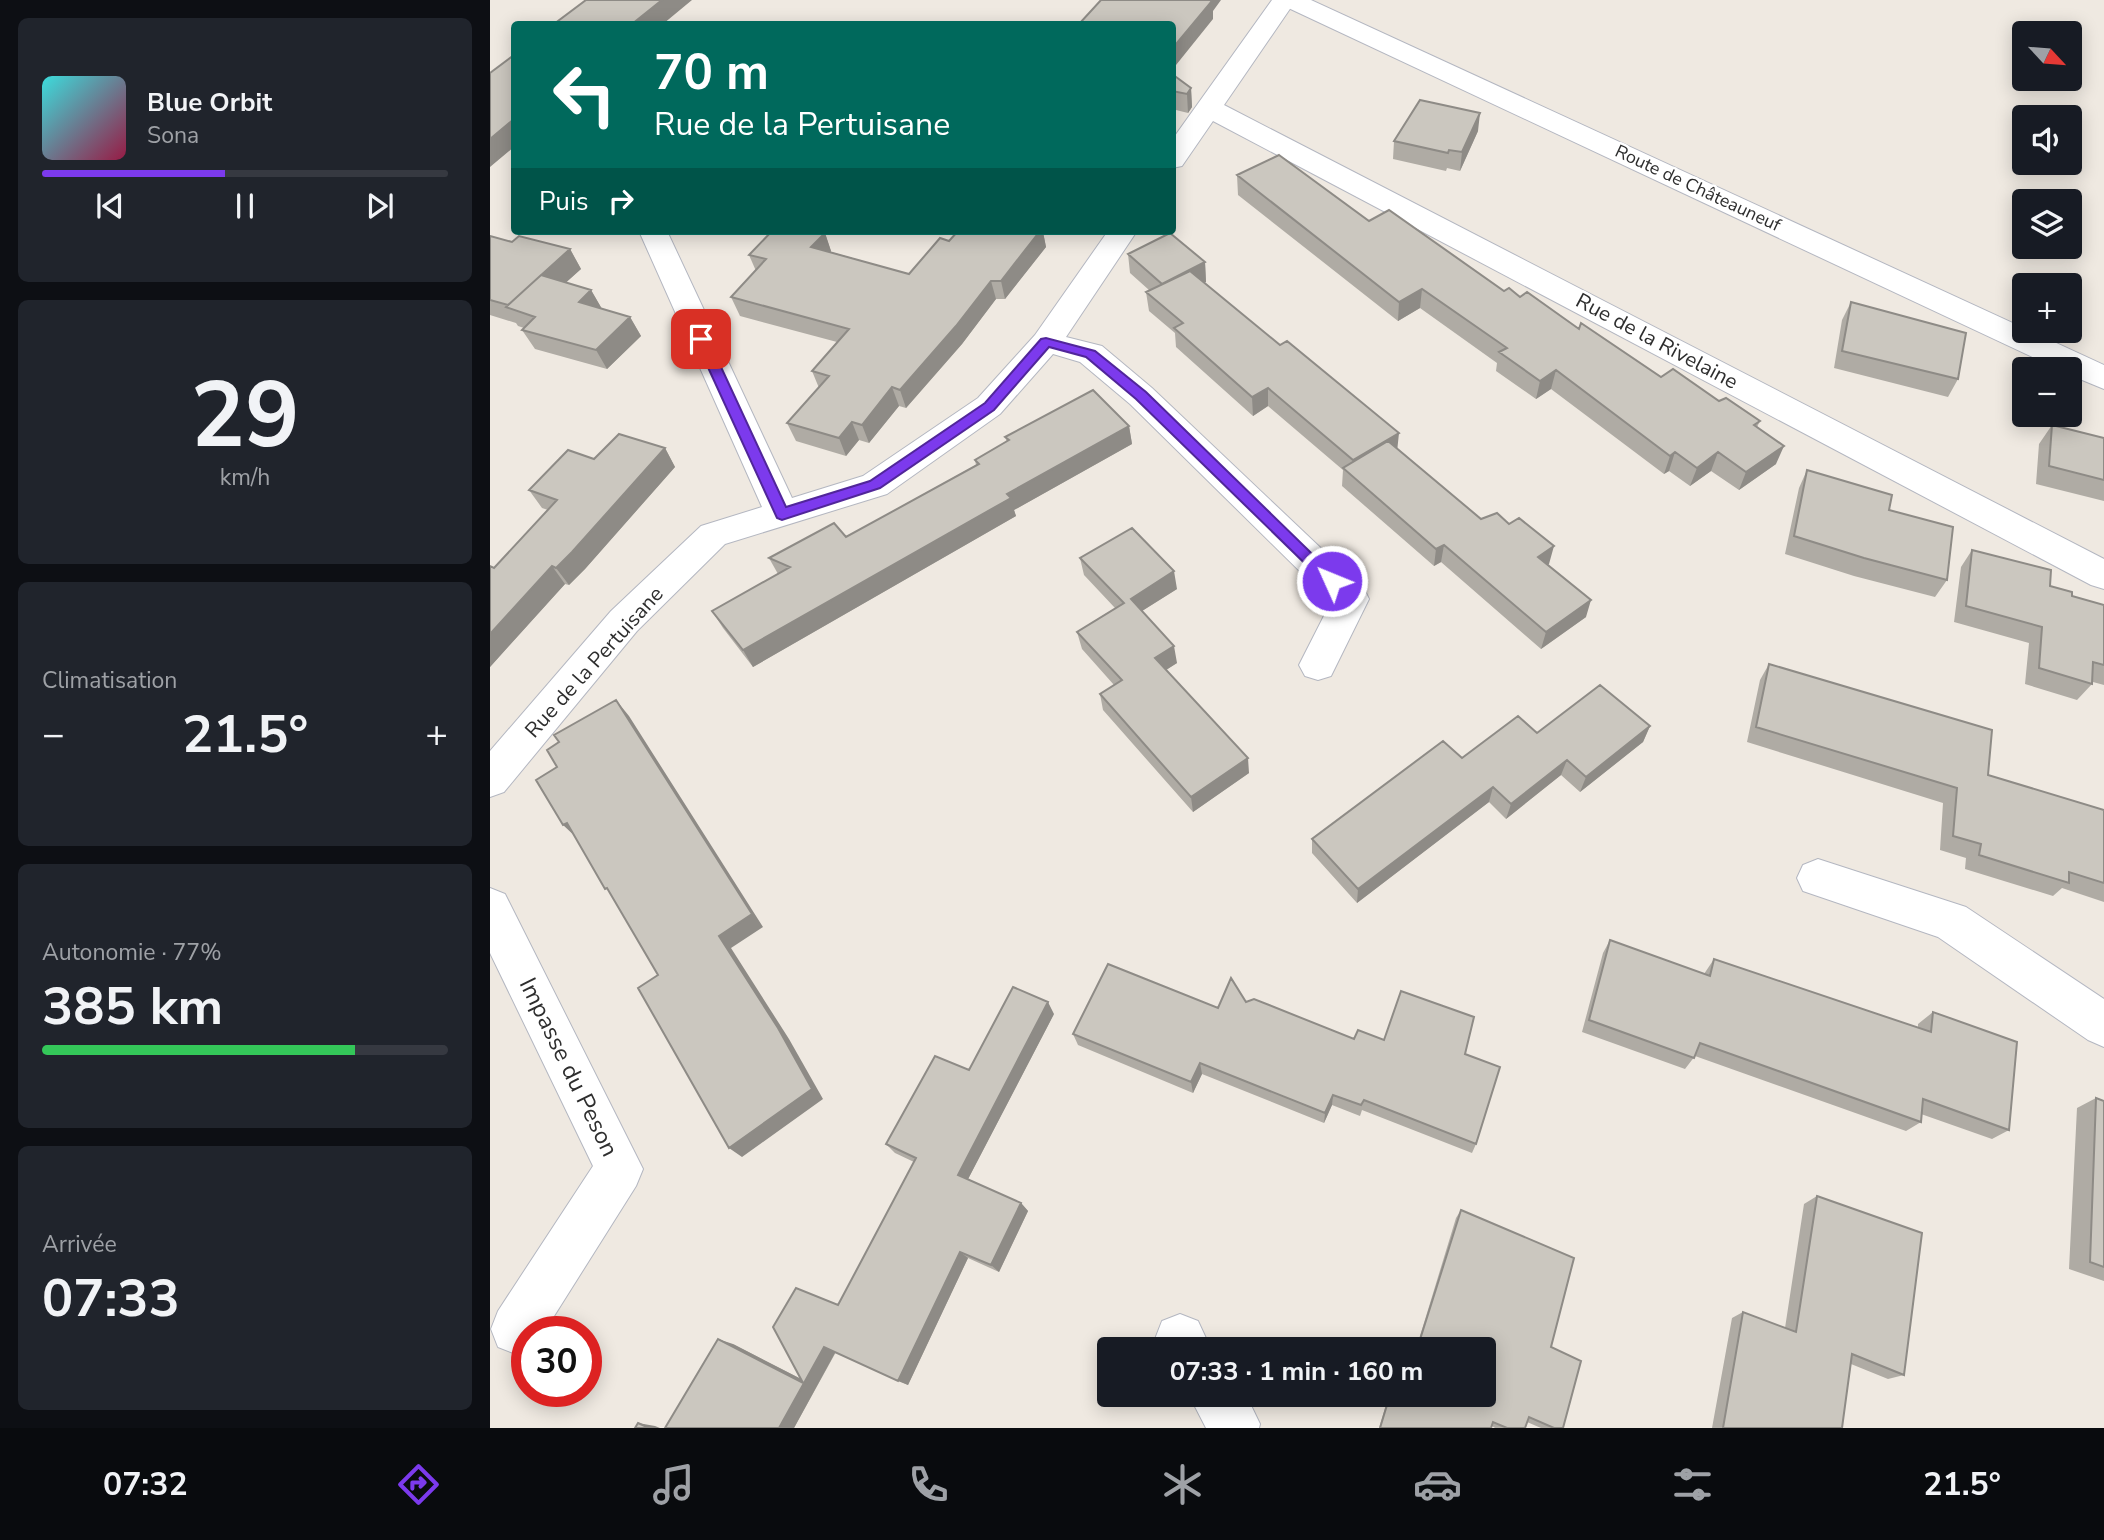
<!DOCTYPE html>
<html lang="fr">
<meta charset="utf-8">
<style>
:root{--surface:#171b24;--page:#20242c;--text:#f1f3f6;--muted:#9ea1a6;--line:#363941;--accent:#7c3aed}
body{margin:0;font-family:"Nunito Sans",sans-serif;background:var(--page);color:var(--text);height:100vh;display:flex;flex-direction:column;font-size:26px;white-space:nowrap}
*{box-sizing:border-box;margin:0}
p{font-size:23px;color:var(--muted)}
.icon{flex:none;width:38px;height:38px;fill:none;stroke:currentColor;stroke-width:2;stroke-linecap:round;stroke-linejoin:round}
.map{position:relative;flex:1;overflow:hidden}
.drawer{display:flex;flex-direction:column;gap:18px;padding:18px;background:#0d0f14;width:490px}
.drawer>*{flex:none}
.top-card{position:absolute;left:21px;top:21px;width:665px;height:214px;border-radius:7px;box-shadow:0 4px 18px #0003;background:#00695c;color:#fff;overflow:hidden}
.needle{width:46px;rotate:116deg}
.controls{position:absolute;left:1522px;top:21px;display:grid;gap:14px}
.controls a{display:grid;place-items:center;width:70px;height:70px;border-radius:7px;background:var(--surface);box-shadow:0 4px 18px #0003;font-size:35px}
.speed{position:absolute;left:21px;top:1316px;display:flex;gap:14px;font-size:35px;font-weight:700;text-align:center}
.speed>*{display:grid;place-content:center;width:91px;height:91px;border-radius:50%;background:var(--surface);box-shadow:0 4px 18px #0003;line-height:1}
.speed .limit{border:10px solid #d22;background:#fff;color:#111}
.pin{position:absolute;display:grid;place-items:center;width:60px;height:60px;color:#fff;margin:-30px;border-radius:14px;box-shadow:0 4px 10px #0006}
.me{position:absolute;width:77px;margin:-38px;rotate:314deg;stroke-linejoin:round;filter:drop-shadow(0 0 5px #0008)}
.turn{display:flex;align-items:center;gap:24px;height:147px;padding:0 28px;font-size:32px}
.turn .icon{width:91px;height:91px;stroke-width:2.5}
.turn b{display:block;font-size:49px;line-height:60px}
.then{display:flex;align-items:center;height:66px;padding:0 28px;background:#0003;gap:14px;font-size:26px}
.big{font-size:52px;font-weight:700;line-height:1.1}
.drawer .tile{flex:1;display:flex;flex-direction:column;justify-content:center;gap:10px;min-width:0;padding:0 24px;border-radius:10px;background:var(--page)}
.drawer .dial{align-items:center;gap:0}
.dial b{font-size:91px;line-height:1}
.song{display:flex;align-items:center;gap:21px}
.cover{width:84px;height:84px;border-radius:10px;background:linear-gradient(135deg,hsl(180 70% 55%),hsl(340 70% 35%))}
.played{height:7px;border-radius:4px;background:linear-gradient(90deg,var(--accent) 45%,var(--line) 45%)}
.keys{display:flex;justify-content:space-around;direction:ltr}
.heat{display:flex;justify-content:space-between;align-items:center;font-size:38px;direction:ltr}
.charge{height:10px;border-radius:5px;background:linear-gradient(90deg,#34c759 77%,var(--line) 0)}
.trip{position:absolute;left:607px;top:1337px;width:399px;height:70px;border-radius:7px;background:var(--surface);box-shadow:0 4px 18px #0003;font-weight:700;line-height:70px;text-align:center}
.menu{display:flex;height:112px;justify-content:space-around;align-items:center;background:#090b0e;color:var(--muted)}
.menu .icon{width:49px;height:49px}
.menu .current{color:var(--accent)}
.menu b{font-size:32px;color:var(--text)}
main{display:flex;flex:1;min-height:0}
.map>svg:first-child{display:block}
</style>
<main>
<section class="drawer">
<div class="tile">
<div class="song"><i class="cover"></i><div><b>Blue Orbit</b><p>Sona</p></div></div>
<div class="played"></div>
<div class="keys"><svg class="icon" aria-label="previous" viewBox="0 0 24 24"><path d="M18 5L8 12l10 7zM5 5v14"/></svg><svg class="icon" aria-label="pause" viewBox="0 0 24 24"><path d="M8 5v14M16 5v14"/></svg><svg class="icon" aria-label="next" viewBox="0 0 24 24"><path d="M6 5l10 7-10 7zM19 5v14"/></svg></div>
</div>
<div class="tile dial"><b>29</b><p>km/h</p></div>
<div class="tile"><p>Climatisation</p>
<div class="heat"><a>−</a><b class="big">21.5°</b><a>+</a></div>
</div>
<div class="tile"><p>Autonomie · 77%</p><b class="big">385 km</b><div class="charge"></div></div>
<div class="tile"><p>Arrivée</p><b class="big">07:33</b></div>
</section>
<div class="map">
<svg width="1614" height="1428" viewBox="0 0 1614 1428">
<rect width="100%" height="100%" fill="#efe9e1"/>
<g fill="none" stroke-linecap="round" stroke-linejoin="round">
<!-- street casing -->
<g stroke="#b4b7c1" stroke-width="2">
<path id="street" d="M782 0H806L734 105 1614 559V589L1601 585 723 121 692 166 682 168V140Z
M149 231H177L302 498 373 476 488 398 545 335 618 231H647L576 337 612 346 662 388 874 589 879 599 841 676 828 680 815 676 809 665 841 602 640 404 590 362 563 354 510 414 397 494 235 544 147 631 14 792 0 797V751L121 611 211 526 272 507Z
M1328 859 1476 907 1614 999V1047L1598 1040 1448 937 1313 891 1307 878 1313 865Z
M0 888 15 894 153 1169 146 1186 54 1332H37V1350L26 1354 8 1347 1 1329 8 1311 103 1166 0 953Z
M690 1314 708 1321 721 1349H669L665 1339 672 1321Z
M699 1395H756L770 1424 769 1428H716Z"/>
</g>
<!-- secondary casing -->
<g stroke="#b4b7c1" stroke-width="2">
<path id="secondary" d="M789 0H821L1614 365V389L1580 375V369H1568L792 5Z"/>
</g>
<!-- street -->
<use href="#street" fill="#fff" fill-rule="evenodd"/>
<!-- secondary -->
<use href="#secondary" fill="#fff" fill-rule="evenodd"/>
</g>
<!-- wall -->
<path fill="#afaba4" d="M682 74 701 88 702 107 698 113 682 109Z
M988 131 970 171 957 168 956 171 903 159 904 141Z
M747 175 879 221 1014 291 1030 297 1089 329 1171 377 1229 401 1270 421 1267 427 1286 464 1249 490 1221 471 1200 486 1179 471 1174 474 1061 389 1046 399 1006 371 1007 363 930 308 908 321 748 195Z
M553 231V232L556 247 515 299H506L472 344 416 408 409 406 379 443 369 440 356 456 306 441 297 423 329 388 322 371 347 342 250 316 241 297 266 271 259 255 335 233 341 251V252L419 274 459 241Z
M0 236 22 242 80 249 91 269 75 283 101 290 112 309 140 317 151 336 117 369 45 349 32 330 34 328 28 326 26 323 0 315Z
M638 254 715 262 716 282H714L907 449 991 519 1059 564 1057 565 1096 617 1051 649 951 562 944 566 852 486 853 470 778 406 763 416 686 347 685 333 659 311 656 292 659 290 640 273Z
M1361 302 1468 379 1458 397 1344 368 1352 320Z
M1562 425 1614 438V501L1546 484 1549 444Z
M639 426 642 444 524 510 526 516 263 667 233 628 222 611 288 574 279 558 356 537 486 465 485 460 517 442 515 437Z
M175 448 185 467 95 569 79 585 75 584 0 667 4 568 58 510 52 508 39 490 104 459Z
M1317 470 1399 510 1457 580 1445 597 1364 576 1295 554 1309 488Z
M1482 550 1582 596 1614 605V685L1603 682 1602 684 1587 700 1535 684 1539 643 1464 622 1471 567Z
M590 558 687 589 652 611 687 663 676 670 759 773 703 812 613 710 610 694 624 685 592 649 587 632 625 608 594 575Z
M1279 664 1498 775 1614 810V902L1572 888 1563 896 1475 869 1476 858 1450 850 1453 803 1257 742 1270 680Z
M1160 726 1153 742 1090 792 1071 775 1016 819 999 802 867 903 822 853V839L972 758 1047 733Z
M1120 940 1214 974 1224 959 1428 1028V1024L1443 1012 1519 1130 1502 1139 1431 1114V1122L1416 1131 1205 1056 1195 1069 1092 1032 1113 953Z
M756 1002 864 1039 894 1040 975 1054 986 1144 982 1153 872 1110 870 1116 842 1105 834 1123 712 1074 703 1093 588 1045 583 1034Z
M564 1014 478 1179 531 1203 538 1211 509 1272 478 1258 418 1385 346 1352 304 1428 243 1344 311 1379 424 1162 405 1153 396 1144 479 1070Z
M1606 1098 1614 1101V1281L1579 1269 1587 1108Z
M1327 1196 1414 1375 1398 1379 1361 1364 1352 1428H1222L1242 1318 1253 1312 1295 1328 1314 1204Z
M971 1210 1061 1347 1073 1428H1051L1037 1422 1035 1428H1005L1002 1426 1001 1428H889L899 1395H994V1349H926L966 1218Z"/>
<!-- shaded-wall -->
<path fill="#8e8b86" d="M172 0H202L173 24H142Z
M716 0H731L723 11V19L682 70V49Z
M701 88 702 107 698 113 697 94Z
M990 113 988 131 970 171 972 152Z
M24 119V147L0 167V139Z
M540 231H553V232L556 247 515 299 511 281Z
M335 233 341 251 328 266 321 247Z
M80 249 91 269 40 315 18 305Z
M715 262 716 282 674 303 672 284Z
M501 281 506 299 472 344 416 408 410 390Z
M932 289 930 308 908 321 909 302Z
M101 290 112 309 89 302Z
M140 317 151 336 117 369 106 350Z
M1066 370 1061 389 1046 399 1050 381Z
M402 387 409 406 379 443 372 425Z
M778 388V406L763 416 762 397Z
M362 422 369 440 356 456 349 438Z
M639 426 642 444 524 510 526 516 263 667 253 650 517 494Z
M909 433 907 452 863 476V460Z
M1294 446 1286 464 1249 490 1256 472Z
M175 448 185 467 95 569 79 585 66 568Z
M1185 452 1179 471 1174 474 1180 456Z
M1228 452 1221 471 1200 486 1207 468Z
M954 545 951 562 944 566 946 549Z
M1064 546 1059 564 1044 574 1048 557Z
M62 566 75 584 0 667V634Z
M684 571 687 589 644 616 641 599Z
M1101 600 1096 617 1051 649 1056 632Z
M684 646 687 663 668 675 665 658Z
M126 700 139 716 273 927 241 948 299 1039 333 1099 252 1157 239 1148Z
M1160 726 1153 742 1090 792 1096 777Z
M758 758 759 773 703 812 701 797Z
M1077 760 1071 775 1016 819 1021 804Z
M1003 787 999 802 867 903 868 889Z
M77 823 88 839 73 825Z
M558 1002 564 1014 476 1183 468 1175Z
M710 1063 712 1074 703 1093 701 1082Z
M843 1095 842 1105 834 1123 835 1113Z
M531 1203 538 1211 509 1272 501 1265Z
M470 1252 478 1258 418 1385 408 1381Z
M228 1339 243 1344 315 1381 334 1347 346 1351 304 1428H289Z
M148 1423 165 1426 170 1428H159Z"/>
<!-- building -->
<path fill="#cbc7bf" stroke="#8e8b86" stroke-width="2" d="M96 0H172L142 24H64Z
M611 0H720L722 1 682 49V24H589Z
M24 55V119L0 139V73Z
M682 74 701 88 697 94 682 91Z
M930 100 990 113 972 152 959 150 958 153 904 141Z
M789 155 879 221 899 210 1014 291 1019 288 1030 297 1037 292 1089 329 1091 323 1171 377 1183 369 1229 401 1236 398 1270 421 1264 425 1294 446 1256 472 1228 452 1207 468 1185 452 1180 456 1066 370 1050 381 1009 352 1017 348 932 289 909 302 747 175Z
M282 231H329L335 233 321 247 419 274 450 238 459 241 468 231H550L511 281H501L466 326 410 390 402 387 372 425 362 422 349 438 297 423 339 376 322 371 359 329 241 297 276 259 259 255Z
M680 233 715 262 672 284 638 254Z
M0 236 22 242 29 236 80 249 18 305 0 300Z
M700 271 790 345 797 341 909 433 863 460 778 388 762 397 684 328 693 323 656 292Z
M51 275 101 290 89 302 140 317 106 350 32 330 45 317 16 307Z
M1361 302 1476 333 1468 379 1352 351Z
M603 390 639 426 517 494 521 498 253 650 222 611 300 567 279 558 344 523 356 537 489 464 485 460 519 440 515 437Z
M1562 425 1614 438V480L1559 466Z
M129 434 175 448 82 552 66 568 62 566 0 634V566L4 568 67 500 39 490 78 450 104 459Z
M898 441 991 519 1007 513 1019 524 1029 518 1064 546 1048 557 1101 600 1056 632 954 545 946 549 853 468Z
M1317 470 1402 495 1399 510 1463 527 1457 580 1374 558 1304 536Z
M642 528 684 571 641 599 684 646 665 658 758 758 701 797 610 694 632 680 587 632 634 603 590 558Z
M1482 550 1561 570 1560 586 1582 592V596L1614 605V665L1603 662 1602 684 1549 668 1552 627 1476 606Z
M1279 664 1502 730 1498 775 1614 810V883L1579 872V883L1489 855 1491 844 1463 836 1467 788 1266 727Z
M1110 685 1160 726 1096 777 1077 760 1021 804 1003 787 868 889 822 839 953 741 972 758 1028 716 1047 733Z
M126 700 262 914 229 936 288 1028 322 1089 239 1148 148 988 168 975 117 888 115 889 77 823 73 825 46 780 67 767 57 750 69 742 64 735Z
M1120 940 1220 976 1224 959 1441 1032 1443 1012 1527 1042 1519 1130 1433 1099 1431 1122 1210 1043 1204 1058 1099 1020Z
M618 964 728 1008 741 978 756 1002 764 999 864 1039 868 1030 894 1040 911 991 984 1017 975 1054 1010 1067 986 1144 874 1100 871 1105 843 1095 835 1113 710 1063 701 1082 583 1034Z
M523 987 558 1002 468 1175 531 1203 501 1265 470 1252 408 1381 334 1347 289 1428H175L228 1339 313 1383 283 1327 306 1288 348 1305 426 1158 396 1144 445 1056 479 1070Z
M1606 1098 1614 1101V1267L1600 1262Z
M1327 1196 1432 1233 1414 1375 1362 1354 1352 1428H1233L1253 1312 1306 1332Z
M971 1210 1084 1258 1061 1347 1091 1361 1073 1428H1064L1039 1417 1035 1428H1017L1003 1422 1001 1428H890L900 1395H994V1349H927Z
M148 1423 159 1428H145Z"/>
<!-- route -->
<path fill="#7c3aed" stroke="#51269a" stroke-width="2" d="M211 335 218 339 296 507 380 481 495 403 551 339 556 338 605 351 656 392 850 581 848 585H837L646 399 596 357 559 347 504 410 390 488 292 520 287 518 205 339Z"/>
<g text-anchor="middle" stroke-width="5" stroke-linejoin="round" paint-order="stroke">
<!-- far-street labels -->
<g font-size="18" fill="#2e2e2e" stroke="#fff">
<text transform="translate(1208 188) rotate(25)" y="6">Route de Châteauneuf</text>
</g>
<!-- street labels -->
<g font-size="21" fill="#2e2e2e" stroke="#fff">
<text transform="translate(1167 341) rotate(28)" y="7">Rue de la Rivelaine</text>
<text transform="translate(104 662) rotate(-48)" y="7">Rue de la Pertuisane</text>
</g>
<!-- near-street labels -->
<g font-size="24" fill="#2e2e2e" stroke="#fff">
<text transform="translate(79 1067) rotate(64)" y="8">Impasse du Peson</text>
</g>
</g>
</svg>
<div class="controls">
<a><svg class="needle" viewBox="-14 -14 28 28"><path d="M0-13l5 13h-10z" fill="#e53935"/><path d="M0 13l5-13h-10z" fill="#9ea1a6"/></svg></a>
<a><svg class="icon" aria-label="sound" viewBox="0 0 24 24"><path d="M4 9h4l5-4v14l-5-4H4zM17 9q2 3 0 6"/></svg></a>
<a><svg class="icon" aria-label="layers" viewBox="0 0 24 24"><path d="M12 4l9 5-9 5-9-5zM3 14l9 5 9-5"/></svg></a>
<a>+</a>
<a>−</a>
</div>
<div class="speed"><div class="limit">30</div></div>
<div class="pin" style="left:211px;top:339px;background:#d93025"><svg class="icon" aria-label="arrive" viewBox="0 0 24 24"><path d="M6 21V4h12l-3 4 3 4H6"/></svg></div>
<svg class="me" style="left:842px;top:581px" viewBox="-20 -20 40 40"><circle r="17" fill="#7c3aed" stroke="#fff" stroke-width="3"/><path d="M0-11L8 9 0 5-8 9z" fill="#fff"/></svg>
<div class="trip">07:33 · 1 min · 160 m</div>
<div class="top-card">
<div class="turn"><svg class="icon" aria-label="left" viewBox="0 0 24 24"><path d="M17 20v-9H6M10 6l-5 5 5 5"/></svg><div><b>70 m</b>Rue de la Pertuisane</div></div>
<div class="then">Puis<svg class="icon" aria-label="right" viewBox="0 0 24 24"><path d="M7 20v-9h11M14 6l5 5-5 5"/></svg></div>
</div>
</div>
</main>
<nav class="menu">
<b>07:32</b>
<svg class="icon current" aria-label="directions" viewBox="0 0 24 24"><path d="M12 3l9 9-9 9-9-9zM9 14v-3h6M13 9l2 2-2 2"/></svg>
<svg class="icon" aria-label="music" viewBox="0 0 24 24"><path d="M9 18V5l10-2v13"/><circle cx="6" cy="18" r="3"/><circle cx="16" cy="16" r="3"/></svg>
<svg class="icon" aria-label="phone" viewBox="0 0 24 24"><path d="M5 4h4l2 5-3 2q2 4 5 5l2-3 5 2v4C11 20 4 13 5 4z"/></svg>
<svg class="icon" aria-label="climate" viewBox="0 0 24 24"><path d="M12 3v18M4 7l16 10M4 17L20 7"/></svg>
<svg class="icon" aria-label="car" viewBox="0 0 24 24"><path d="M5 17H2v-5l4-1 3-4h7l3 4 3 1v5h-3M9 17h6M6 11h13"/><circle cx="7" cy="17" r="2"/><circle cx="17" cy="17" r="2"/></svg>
<svg class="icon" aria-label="filters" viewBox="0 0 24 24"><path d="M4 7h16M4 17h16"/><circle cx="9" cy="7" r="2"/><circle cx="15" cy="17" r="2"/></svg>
<b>21.5°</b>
</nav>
